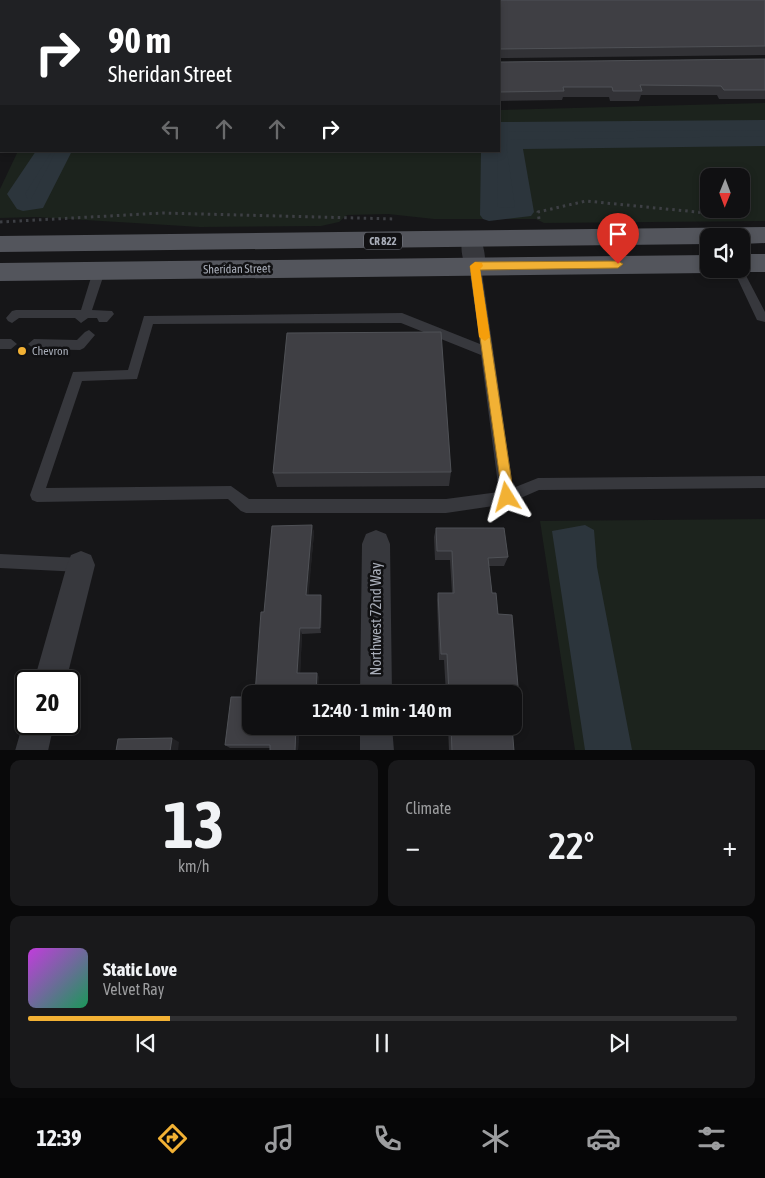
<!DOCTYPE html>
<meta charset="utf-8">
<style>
:root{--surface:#101012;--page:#19191b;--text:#f1f3f6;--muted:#9c9d9f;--line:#303032;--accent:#f2b134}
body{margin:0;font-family:"Asap Condensed",sans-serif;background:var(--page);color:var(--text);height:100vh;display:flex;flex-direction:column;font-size:19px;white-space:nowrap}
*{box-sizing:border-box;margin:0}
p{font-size:16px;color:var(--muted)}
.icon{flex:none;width:28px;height:28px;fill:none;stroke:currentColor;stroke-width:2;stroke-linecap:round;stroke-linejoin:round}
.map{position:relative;height:750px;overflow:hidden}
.drawer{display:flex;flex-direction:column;gap:10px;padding:10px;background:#09090a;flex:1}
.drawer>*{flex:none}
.guide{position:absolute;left:0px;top:0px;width:500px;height:152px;box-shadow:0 2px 8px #0003,0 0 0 1px var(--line);background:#202124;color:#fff;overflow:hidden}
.needle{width:32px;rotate:181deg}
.tools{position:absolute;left:700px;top:168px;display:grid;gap:10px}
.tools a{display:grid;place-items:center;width:50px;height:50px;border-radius:10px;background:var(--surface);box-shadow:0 2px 8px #0003,0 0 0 1px var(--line);font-size:25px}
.speed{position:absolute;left:15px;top:670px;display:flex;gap:10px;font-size:25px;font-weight:700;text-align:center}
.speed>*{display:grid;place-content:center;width:65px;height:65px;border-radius:50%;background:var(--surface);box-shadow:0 2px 8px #0003,0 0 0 1px var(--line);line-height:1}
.speed .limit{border:2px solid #111;border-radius:8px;background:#fff;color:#111}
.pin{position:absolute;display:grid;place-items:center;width:42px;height:42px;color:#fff;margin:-51px -21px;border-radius:50% 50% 50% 0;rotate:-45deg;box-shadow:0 0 5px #0007}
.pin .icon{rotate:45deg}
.me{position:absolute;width:55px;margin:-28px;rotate:352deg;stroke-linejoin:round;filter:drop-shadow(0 0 4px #0008)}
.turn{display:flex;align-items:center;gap:18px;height:105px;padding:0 25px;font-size:22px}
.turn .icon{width:65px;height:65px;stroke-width:2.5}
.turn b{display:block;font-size:35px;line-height:42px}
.lanes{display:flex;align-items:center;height:48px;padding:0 25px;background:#0003;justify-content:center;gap:25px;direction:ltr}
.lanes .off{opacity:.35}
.big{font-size:38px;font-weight:600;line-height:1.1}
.drawer .card{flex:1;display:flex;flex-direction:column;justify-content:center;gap:8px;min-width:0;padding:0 18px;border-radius:10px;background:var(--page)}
.drawer .dial{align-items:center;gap:0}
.dial b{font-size:65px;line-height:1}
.song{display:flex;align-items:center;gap:15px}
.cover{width:60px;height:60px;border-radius:8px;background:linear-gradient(135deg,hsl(290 70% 55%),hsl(150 70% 35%))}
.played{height:5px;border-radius:2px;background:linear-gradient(90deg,var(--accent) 20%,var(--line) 20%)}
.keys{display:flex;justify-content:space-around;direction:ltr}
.heat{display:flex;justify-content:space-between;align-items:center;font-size:28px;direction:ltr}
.drawer .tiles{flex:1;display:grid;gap:10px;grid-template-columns:1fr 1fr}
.card:last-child{grid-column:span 2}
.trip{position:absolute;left:242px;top:685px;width:280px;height:50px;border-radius:10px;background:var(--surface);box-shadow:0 2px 8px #0003,0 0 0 1px var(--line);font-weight:600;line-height:50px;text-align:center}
.dock{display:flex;height:80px;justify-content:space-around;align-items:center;background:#060607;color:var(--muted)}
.dock .icon{width:35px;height:35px}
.dock .on{color:var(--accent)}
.dock b{font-size:22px;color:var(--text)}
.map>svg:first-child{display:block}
</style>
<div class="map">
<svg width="765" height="751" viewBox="0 0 765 751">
<rect width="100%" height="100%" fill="#161618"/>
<!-- green -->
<path fill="#1c231d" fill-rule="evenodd" d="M765 103V221L544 223 536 219H434L388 214 347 215 339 222 321 226 200 227 36 217 0 218V189L18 151H499V110ZM709 176H741V209H709Z
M765 519V750H575L540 521Z"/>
<!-- water -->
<path fill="#2c353c" d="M765 125V141L515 144 525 212 489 215V151H499V127Z
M44 151H64L37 204 23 205 16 194Z
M585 525 594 530 597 567 632 750H585L552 531Z"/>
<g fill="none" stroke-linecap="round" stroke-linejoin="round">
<!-- canal -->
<path fill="#2c353c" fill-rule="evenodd" d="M765 120V130L499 132V122Z
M765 136V146L523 149 534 212 531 216 489 221 483 219 480 215 481 151H497L498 208 515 207 506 144 508 140Z
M36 151H52L25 194 28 199H31L56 151H72L43 208 23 211 17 209 7 194Z"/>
<!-- path -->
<path stroke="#3d3f44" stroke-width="3" stroke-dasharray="2.5 4" stroke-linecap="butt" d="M539 219 538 212 586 201 727 215
M0 222 163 213 396 219"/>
<!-- service -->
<path fill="#37383d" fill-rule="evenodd" d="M0 8H1V12H0Z
M0 51H1V55H0Z
M475 262 481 266 513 488 538 478 765 476V488L539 490 507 504 446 513H246L241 511 228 499 37 502 32 500 30 495 73 372 128 370 144 316 402 313 480 344 469 266ZM401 323 481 355 499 492 446 499H249L231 486 46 488 82 381 137 379 153 324Z
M741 266 765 312V322L757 320 733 269H741Z
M99 267 105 271 92 310 112 311 114 314 107 322H99L97 318H88L81 323 75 318H19L12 323 8 321 6 318 12 311 16 310H81L93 271Z
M89 330 95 335 84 348 80 350 34 349 28 344 34 339 77 340 85 332Z
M0 339H11L17 344 11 349H0Z
M0 554 81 558 86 560 89 565 86 570 81 572 0 568Z"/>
<!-- minor -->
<path fill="#37383d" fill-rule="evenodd" d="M219 0H233V1H219Z
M471 233 478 235C484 244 488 262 482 271L475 274 468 271C462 262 459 244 464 235Z
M376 530 386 534 390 544 392 694H360L362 544 366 534Z
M81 551 91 555 95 565 66 681H34L67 565 71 555Z
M26 713V724H54L48 751H15Z
M360 726H392L394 751H360Z"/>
<!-- tertiary -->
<path fill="#37383d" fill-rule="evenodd" d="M59 0H75V1H59Z"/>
<!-- primary -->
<path fill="#53555c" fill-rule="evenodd" d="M765 227V243L741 244V236H709V244L0 252V236Z
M741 254H765V272H741L732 269H741Z
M709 255V269H718L709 273 0 281V263Z"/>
</g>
<!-- wall -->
<path fill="#323236" d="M352 0H765V55L500 58V62L765 59V99H719L717 95H641L639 101H610L609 97H563L562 100 499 101V1H354Z
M451 472 449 486 277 487 273 473Z
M312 525 314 533 308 595H321L322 601 321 633 302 634 300 673 319 677 255 694 264 612Z
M436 528 508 557 504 566H489L492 593 498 614 520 710 516 714H514V694H446L444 660H439L437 600 438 593H452L450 560H435L434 537Z
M251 726H299L298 751 270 748H230L225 745Z
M448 726H512L514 751H449Z"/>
<!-- shaded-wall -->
<path fill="#212124" d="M312 525 314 533 308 602 306 595Z
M321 595 322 601 321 633 320 628Z
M300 628 302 634 300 677 297 673Z
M317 673 319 677 318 694H316Z
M296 726H299L298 751H295Z
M172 738 179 742 178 751H170Z"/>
<!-- building -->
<path fill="#3f3f44" stroke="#4f5156" d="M166 0H203V1H165Z
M244 0H280V1H243Z
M374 0H765V46L500 49 499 50V1H378Z
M499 52 500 62 765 59V90H724L721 86 640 85 642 91H613L612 87H563L564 91 499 92Z
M441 332 451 472 273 473 287 333Z
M312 525 306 595H321L320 628H300L297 673H317L316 694H255L261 612H264L272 526Z
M436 528H504L508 557 488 558 492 593H496L498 614 512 615 520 710H514V694H449L447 654H441L438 593H454L452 551H437Z
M231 697H251V726H296L295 751H270V745H225Z
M451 726H512L514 751H452Z
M172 738 170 751H116L118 739Z"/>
<!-- route -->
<path fill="#f2b134" stroke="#9d7322" d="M618 261 623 264 618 268 480 270 514 497 512 501 507 503 503 501 470 266 475 262Z"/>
<!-- slow -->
<path fill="#f59e0b" d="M475 262 482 263 483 266 480 269 490 337 485 341 479 337 470 266Z"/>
<!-- markers -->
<circle fill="#f2b134" stroke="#111113" stroke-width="2" cx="22" cy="351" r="5"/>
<g text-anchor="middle" stroke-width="5" stroke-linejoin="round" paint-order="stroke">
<!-- shield labels -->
<rect fill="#111113" stroke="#7b7e86" stroke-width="1" x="364" y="232.5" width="38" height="17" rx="4"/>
<g font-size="11" font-weight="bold" fill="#a8adb8">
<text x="383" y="245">CR 822</text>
</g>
<!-- street labels -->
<g font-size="12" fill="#a8adb8" stroke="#111113">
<text transform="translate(237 269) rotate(-1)" y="4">Sheridan Street</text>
</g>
<!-- poi labels -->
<g font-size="12" fill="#a8adb8" stroke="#111113" text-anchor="start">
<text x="32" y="355">Chevron</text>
</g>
<!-- near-street labels -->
<g font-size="15" fill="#a8adb8" stroke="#111113">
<text transform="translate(376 619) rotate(-90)" y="5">Northwest 72nd Way</text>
</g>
</g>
</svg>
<div class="tools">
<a><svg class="needle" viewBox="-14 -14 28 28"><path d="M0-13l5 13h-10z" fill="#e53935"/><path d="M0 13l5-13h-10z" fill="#9c9d9f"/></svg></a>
<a><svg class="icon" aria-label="sound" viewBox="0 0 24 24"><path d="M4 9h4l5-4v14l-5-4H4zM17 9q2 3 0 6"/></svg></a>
</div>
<div class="speed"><div class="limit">20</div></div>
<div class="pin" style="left:618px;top:264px;background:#d93025"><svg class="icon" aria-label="arrive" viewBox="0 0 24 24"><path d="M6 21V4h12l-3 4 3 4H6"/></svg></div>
<svg class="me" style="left:507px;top:497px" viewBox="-20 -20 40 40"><path d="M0-17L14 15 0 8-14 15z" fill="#f2b134" stroke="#fff" stroke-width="4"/></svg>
<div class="trip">12:40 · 1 min · 140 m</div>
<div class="guide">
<div class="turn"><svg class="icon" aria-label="right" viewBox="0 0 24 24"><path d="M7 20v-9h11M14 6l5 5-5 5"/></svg><div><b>90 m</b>Sheridan Street</div></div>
<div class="lanes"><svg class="icon off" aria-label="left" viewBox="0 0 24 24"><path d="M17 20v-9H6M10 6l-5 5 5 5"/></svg><svg class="icon off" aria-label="ahead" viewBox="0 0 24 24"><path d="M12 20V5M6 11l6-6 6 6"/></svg><svg class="icon off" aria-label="ahead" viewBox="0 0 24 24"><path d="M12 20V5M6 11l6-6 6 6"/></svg><svg class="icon" aria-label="right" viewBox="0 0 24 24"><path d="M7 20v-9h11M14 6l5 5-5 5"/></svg></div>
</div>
</div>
<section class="drawer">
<div class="tiles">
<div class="card dial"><b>13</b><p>km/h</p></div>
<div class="card"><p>Climate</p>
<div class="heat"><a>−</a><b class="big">22°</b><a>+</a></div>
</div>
<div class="card">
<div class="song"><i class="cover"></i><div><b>Static Love</b><p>Velvet Ray</p></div></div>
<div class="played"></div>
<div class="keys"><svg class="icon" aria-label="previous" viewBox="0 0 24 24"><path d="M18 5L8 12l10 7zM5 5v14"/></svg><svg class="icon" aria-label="pause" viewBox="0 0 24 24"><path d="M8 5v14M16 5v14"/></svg><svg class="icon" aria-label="next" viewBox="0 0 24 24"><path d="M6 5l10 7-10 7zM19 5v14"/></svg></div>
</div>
</div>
</section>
<nav class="dock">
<b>12:39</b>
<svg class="icon on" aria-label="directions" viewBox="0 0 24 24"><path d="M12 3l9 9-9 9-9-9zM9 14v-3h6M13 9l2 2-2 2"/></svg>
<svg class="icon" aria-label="music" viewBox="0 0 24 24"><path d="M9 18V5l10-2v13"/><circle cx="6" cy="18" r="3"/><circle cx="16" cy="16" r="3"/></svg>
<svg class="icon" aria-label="phone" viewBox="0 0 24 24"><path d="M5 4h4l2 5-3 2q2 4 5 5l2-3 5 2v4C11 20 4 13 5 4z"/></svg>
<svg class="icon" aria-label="climate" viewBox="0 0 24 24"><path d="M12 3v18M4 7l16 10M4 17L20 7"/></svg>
<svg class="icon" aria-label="car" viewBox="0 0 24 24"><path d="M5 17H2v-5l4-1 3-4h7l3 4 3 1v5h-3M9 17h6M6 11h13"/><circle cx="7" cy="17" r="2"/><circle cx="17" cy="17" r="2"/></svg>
<svg class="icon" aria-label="filters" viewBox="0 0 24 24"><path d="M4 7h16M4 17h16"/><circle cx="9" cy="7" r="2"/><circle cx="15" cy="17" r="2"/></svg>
</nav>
